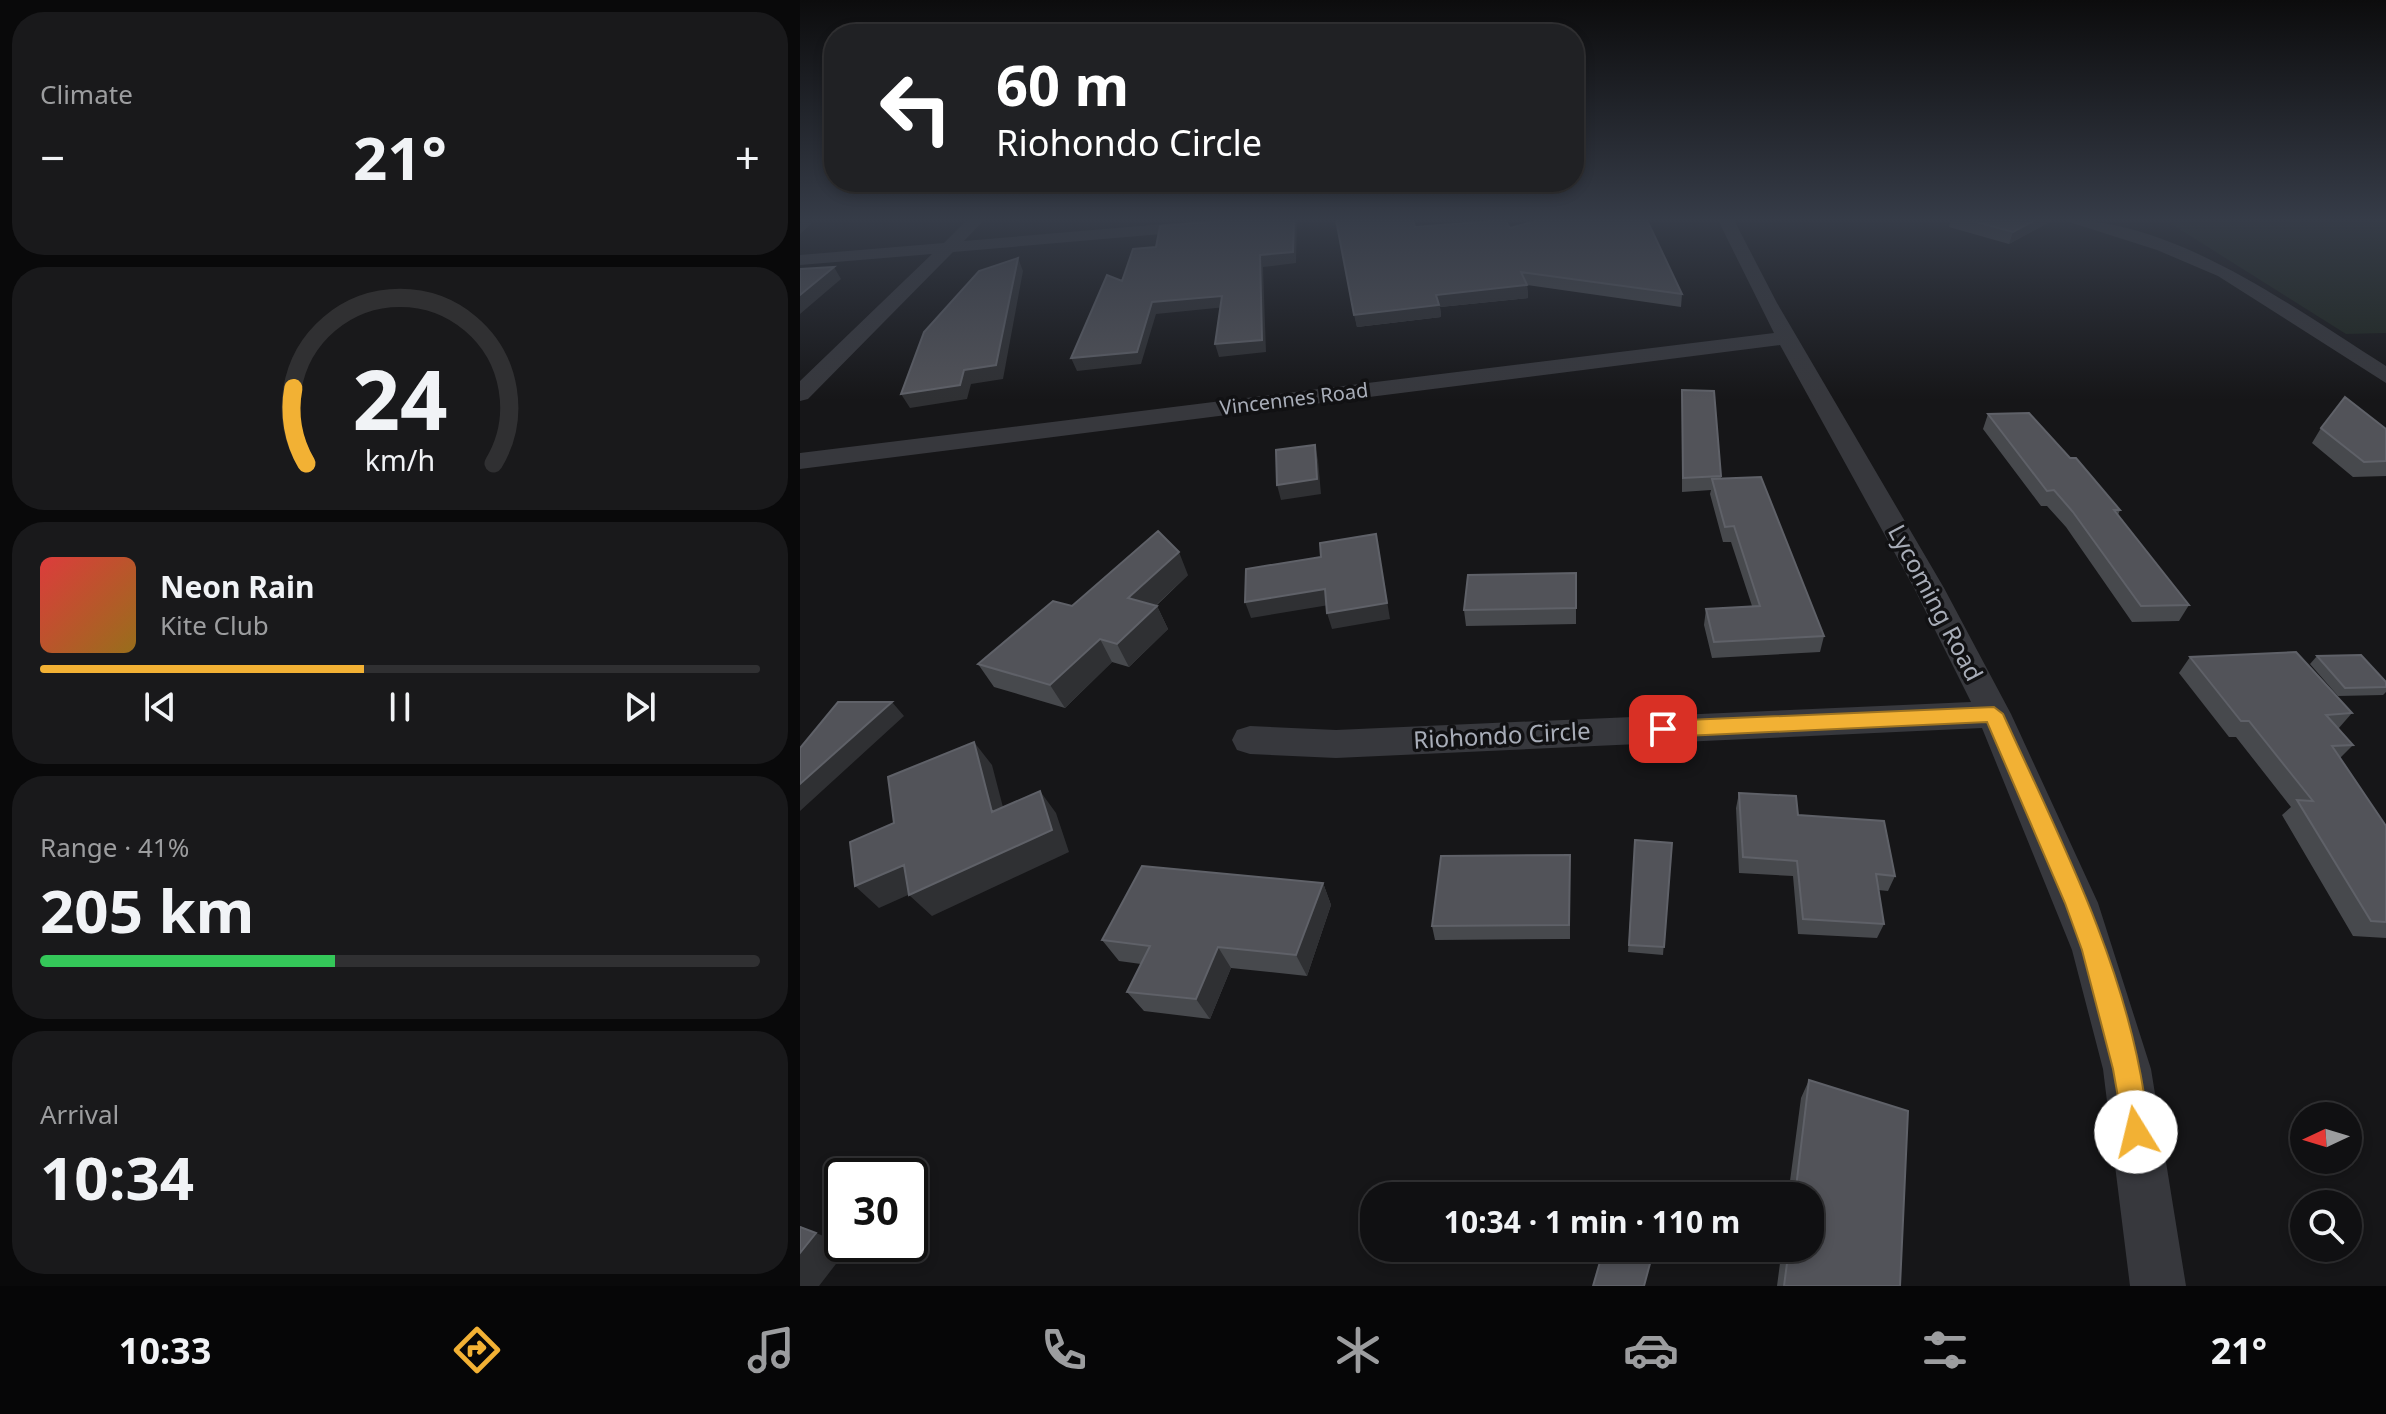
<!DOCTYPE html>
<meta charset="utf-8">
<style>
:root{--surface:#101012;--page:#19191b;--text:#f1f3f6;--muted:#9c9d9f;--line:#303032;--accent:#f2b134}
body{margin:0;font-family:"Noto Sans",sans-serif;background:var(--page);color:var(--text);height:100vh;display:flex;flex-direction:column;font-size:30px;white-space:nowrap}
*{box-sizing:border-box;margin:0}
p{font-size:26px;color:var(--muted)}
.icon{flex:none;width:44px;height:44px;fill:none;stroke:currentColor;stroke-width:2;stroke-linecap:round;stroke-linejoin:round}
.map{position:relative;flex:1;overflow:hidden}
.drawer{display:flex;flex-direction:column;gap:12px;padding:12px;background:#09090a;width:800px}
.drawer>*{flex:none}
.top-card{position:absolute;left:24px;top:24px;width:760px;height:168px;border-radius:32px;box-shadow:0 4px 12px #0003,0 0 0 2px var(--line);background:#202124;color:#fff;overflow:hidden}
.needle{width:52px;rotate:266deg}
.tools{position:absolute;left:1490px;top:1102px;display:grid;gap:16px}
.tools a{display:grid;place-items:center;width:72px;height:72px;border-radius:50%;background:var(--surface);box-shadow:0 4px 12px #0003,0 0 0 2px var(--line);font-size:40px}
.speed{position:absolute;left:24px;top:1158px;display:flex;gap:16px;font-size:40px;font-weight:700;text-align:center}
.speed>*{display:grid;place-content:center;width:104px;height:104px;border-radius:50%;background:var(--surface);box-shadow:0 4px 12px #0003,0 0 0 2px var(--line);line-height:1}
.speed .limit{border:4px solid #111;border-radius:12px;background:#fff;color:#111}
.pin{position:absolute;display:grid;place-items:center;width:68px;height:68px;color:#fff;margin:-34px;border-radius:16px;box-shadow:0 4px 12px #0006}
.me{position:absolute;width:88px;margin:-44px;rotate:351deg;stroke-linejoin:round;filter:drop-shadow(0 0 6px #0008)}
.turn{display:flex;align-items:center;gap:28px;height:168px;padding:0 40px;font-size:36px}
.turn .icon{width:104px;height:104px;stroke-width:2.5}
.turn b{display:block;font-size:56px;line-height:68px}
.big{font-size:60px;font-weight:700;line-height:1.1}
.drawer .tile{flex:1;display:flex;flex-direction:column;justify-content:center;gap:12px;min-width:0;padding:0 28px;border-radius:32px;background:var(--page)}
.drawer .dial{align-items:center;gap:0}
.dial svg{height:208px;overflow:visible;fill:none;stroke:var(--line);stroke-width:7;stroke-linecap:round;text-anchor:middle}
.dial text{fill:var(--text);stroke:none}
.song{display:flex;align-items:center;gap:24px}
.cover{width:96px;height:96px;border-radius:12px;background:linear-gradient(135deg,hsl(0 70% 55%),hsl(40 70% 35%))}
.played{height:8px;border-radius:4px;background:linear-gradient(90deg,var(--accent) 45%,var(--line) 45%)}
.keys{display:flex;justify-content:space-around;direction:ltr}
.heat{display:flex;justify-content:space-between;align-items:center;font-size:44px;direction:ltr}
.charge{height:12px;border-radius:6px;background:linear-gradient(90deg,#34c759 41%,var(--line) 0)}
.trip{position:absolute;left:560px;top:1182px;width:464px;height:80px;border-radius:32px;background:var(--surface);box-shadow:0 4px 12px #0003,0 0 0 2px var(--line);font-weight:700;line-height:80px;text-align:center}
.menu{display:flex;height:128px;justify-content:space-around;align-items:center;background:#060607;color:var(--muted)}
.menu .icon{width:56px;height:56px}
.menu .current{color:var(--accent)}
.menu b{font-size:36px;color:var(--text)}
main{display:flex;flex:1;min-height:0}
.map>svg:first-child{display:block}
</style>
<main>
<section class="drawer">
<div class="tile"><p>Climate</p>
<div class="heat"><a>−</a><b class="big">21°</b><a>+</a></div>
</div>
<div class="tile dial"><svg viewBox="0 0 100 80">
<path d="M14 69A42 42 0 1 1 86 69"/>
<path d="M14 69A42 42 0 0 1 9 40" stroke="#f2b134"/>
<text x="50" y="56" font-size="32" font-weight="700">24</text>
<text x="50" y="72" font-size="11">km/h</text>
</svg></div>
<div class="tile">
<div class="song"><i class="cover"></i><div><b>Neon Rain</b><p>Kite Club</p></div></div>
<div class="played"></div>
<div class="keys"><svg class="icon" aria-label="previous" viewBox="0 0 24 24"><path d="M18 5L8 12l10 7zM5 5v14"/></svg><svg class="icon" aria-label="pause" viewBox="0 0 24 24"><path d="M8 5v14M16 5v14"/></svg><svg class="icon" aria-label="next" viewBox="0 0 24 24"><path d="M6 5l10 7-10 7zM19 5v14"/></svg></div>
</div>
<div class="tile"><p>Range · 41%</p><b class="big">205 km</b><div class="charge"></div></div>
<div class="tile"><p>Arrival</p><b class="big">10:34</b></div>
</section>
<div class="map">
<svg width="1586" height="1286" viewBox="0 0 1586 1286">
<rect width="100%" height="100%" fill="#161618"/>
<!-- green -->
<path fill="#1e261f" d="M1365 220H1586V333L1546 334Z"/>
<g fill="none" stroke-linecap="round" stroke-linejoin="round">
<!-- minor -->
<path fill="#37383d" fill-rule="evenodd" d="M167 220H184L164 241 411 220H474L466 225 153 252 8 399 0 401V381L132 254 0 265V255L144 243Z
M918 220H934L977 303 1144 588 1211 714 1298 903 1351 1069 1386 1286H1330L1303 1069 1272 950 1182 728 536 758 450 754 437 750 432 740 437 730 450 726 536 730 1171 702 1114 588 980 345 0 469V453L974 333Z
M1263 220C1374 218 1495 309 1586 366V383L1418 276 1357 250Z"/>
</g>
<!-- wall -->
<path fill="#47494d" d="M536 220 615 227 710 228 882 294 881 307 727 285 728 298 640 307 641 317 557 327Z
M1151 220H1253L1209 244 1149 227Z
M882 390 921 476V479L1024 636 1020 652 912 658 904 625 906 609 952 606 931 542H923L910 494 911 490 882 492Z
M1188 414 1270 458 1320 510 1318 515 1389 605 1379 621 1332 622 1266 527 1247 506H1241L1183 429Z
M1521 428 1586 429V476L1553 477 1512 443Z
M776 573V624L666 626 664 610Z
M388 575 356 606H357L368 629 329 667 312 662 265 708 194 687 178 664 272 606Z
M1517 656 1586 682V692L1583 695 1538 696 1510 664Z
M1390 657 1552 713 1538 729 1553 745 1540 758 1586 826V938L1553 936 1482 815 1491 807 1436 737H1429L1379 673Z
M939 793 998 815 1095 876 1088 891 1078 890 1084 924 1077 938 998 934 993 876 939 873 936 808Z
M835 840 872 843 863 955 828 952Z
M770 871V939L635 940 632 926Z
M523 883 531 905 507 976 431 968 410 1019 344 1011 327 992 341 964 319 961 302 940Z
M1009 1080 1100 1286H977L982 1248H1010V1196H988L1001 1098Z"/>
<!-- shaded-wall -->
<path fill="#2f3033" d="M0 220H9L11 224 0 234Z
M494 220H497L496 263 463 267 466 352 419 357 415 344 460 255Z
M1235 220H1253L1209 244 1213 232Z
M218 258 223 271 203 379 171 384 167 399 110 408 101 394 164 370Z
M34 267 41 279 0 314V295Z
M727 285 728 298 640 307 641 317 557 327 554 315 636 295Z
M422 296 426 307 356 314 341 364 277 371 271 358 352 302Z
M515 445 518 460 521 494 481 500 477 485Z
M576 534 590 619 532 629 527 613Z
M379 552 388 575 339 621 328 598Z
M525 589 529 605 451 618 445 602Z
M357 606 368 629 329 667 317 644Z
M300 639 312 662 265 708 250 685Z
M92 702 104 716 0 811V784Z
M174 742 192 765 210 834 192 812Z
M240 791 256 813 269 852 132 916 109 895Z
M104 865 126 887 79 908 55 886Z
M523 883 531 905 507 976 496 955Z
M418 947 431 968 410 1019 396 999Z
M0 1226 49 1247 19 1286H0Z"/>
<!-- building -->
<path fill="#525359" stroke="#5f6168" stroke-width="2" d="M435 220H494L493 252 460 255 462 340 415 344 422 296 352 302 337 352 271 358 307 275 322 281 333 249 356 247 360 226Z
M536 220H613L615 227 705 220 710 228 739 220H847L882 294 721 272 727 285 636 295 639 305 554 315Z
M1169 220H1235L1213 232Z
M218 258 196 365 164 370 160 385 101 394 124 332 179 271Z
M34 267 0 295V269Z
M882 390 914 391 921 476 883 478Z
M1545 397 1586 429V461L1564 462 1521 428Z
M1229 413 1270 458H1276L1320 510H1314L1389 605 1341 606 1273 512 1254 490 1247 491 1188 414Z
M515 445 517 479 477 485 476 450Z
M961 477 1024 636 914 642 906 609 960 606 934 526 925 527 912 479Z
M358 531 379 552 328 598 357 606 317 644 300 639 250 685 178 664 253 601 272 606Z
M576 534 587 603 527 613 525 589 445 602 446 569 521 557 520 543Z
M776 573V608L664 610 668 575Z
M1496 652 1552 713 1526 715 1553 745 1532 746 1586 826V922L1571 921 1497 800 1513 801 1449 721H1441L1390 657Z
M1561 655 1586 682V687L1545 688 1517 656Z
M38 702H92L0 784V748Z
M174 742 192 812 240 791 252 830 109 895 104 865 55 886 50 842 94 823 88 777Z
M939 793 996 796 998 815 1084 821 1095 876 1076 874 1084 924 1003 919 997 861 943 857Z
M835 840 872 843 864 947 829 945Z
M770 855 769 925 632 926 641 856Z
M342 866 523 883 496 955 418 947 396 999 327 992 350 946 302 940Z
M1009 1080 1108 1111 1100 1286H984L989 1248H1010V1196H995Z
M0 1227 16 1233 0 1253Z
M804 1248H833L852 1256 844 1286H793Z"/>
<!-- sky -->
<linearGradient id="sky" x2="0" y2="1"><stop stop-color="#0c0c0d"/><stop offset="0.55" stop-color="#363c48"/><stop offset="1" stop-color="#363c48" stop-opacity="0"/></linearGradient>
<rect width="1586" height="400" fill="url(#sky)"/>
<!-- route -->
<path fill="#f2b134" stroke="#9d7322" stroke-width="2" d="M1194 707 1203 714C1259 837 1323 959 1344 1094 1347 1110 1353 1126 1346 1142L1336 1146 1326 1142 1313 1069 1282 950 1265 903 1187 722 863 737 853 729 863 721Z"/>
<g text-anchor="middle" stroke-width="7" stroke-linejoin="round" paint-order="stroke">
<!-- far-street labels -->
<g font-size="20" fill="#a8adb8" stroke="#111113">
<text transform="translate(494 399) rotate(-7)" y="7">Vincennes Road</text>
</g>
<!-- street labels -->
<g font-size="24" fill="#a8adb8" stroke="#111113">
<text transform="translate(1135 603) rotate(62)" y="8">Lycoming Road</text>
<text transform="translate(702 736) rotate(-3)" y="8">Riohondo Circle</text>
</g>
</g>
</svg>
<div class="tools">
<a><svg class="needle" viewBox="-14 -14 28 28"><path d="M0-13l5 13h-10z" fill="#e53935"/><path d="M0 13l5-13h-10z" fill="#9c9d9f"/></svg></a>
<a><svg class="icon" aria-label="search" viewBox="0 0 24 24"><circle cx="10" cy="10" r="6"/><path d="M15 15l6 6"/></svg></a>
</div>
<div class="speed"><div class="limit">30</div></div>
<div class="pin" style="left:863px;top:729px;background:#d93025"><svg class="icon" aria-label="arrive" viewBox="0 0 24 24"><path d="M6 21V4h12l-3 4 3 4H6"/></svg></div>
<svg class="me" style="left:1336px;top:1132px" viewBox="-20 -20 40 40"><circle r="19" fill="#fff"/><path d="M0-13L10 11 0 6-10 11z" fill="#f2b134"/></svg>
<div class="trip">10:34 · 1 min · 110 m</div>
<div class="top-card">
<div class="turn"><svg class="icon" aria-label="left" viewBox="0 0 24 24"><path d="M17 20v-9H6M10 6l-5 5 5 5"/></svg><div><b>60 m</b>Riohondo Circle</div></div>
</div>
</div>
</main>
<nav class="menu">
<b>10:33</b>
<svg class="icon current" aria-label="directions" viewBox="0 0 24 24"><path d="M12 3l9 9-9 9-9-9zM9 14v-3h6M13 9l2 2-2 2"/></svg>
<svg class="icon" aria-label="music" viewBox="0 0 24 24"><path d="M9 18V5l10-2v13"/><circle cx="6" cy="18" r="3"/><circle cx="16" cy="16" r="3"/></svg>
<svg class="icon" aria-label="phone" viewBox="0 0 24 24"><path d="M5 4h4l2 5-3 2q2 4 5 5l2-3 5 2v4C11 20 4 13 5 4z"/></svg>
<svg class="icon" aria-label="climate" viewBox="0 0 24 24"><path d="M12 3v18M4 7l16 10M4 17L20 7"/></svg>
<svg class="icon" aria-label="car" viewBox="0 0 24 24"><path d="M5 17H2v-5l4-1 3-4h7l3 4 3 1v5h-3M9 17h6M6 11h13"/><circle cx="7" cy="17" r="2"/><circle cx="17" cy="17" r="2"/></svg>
<svg class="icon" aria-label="filters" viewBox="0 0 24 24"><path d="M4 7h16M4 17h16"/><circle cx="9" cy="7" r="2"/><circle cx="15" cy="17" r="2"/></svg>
<b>21°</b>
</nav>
